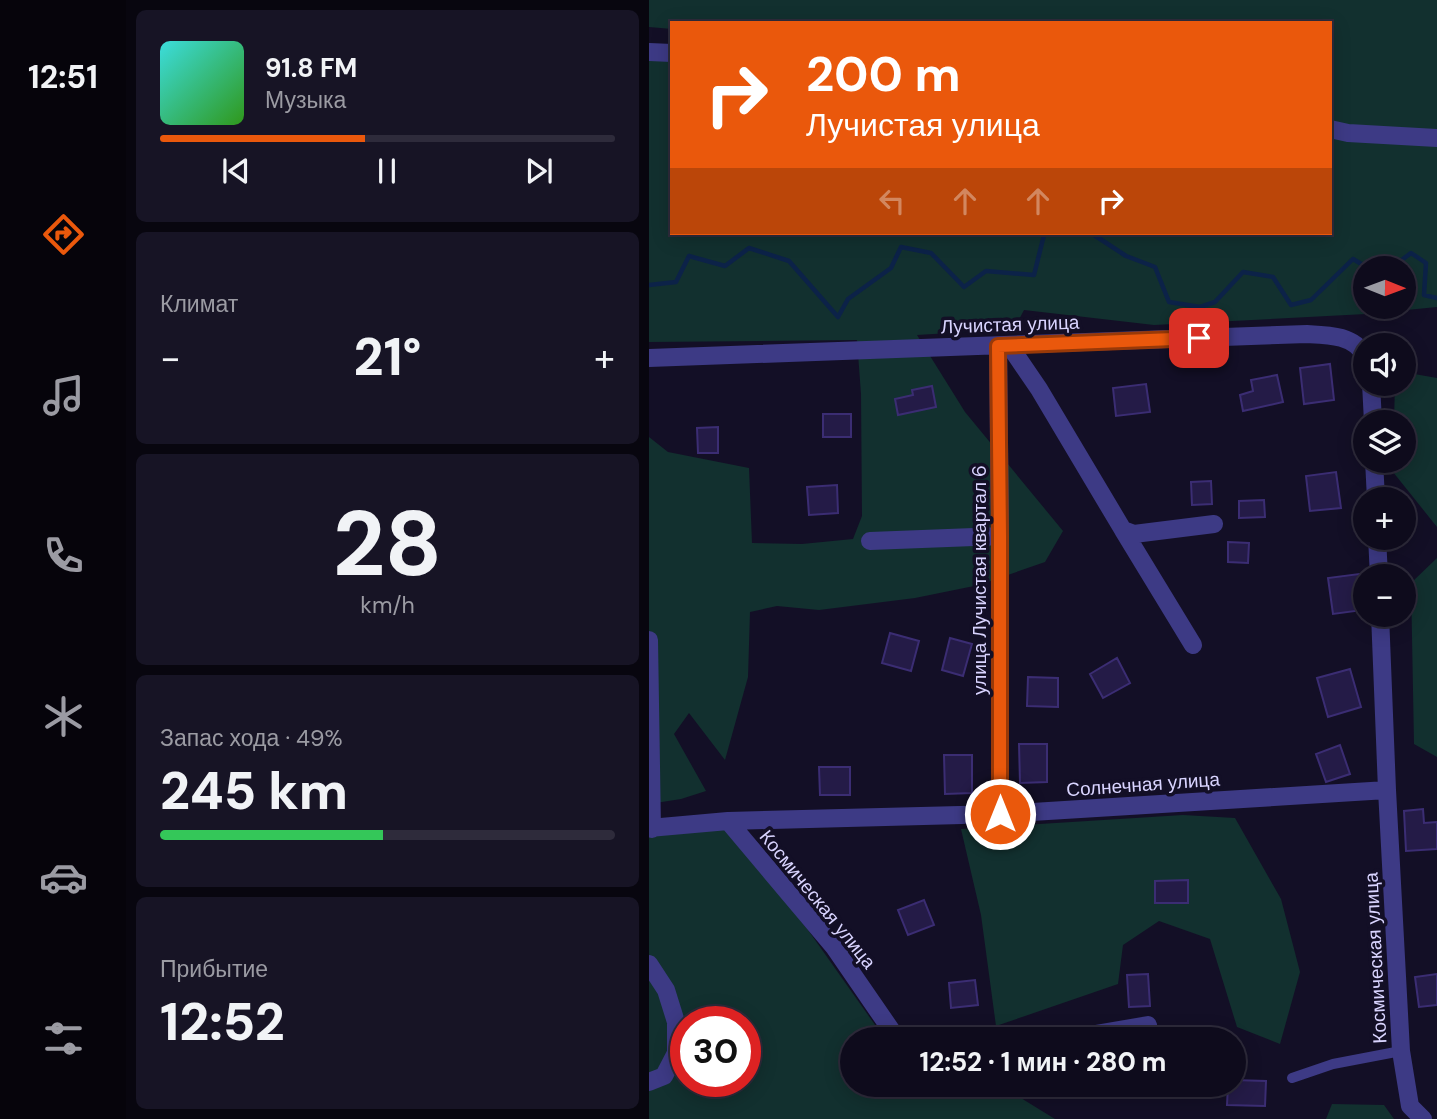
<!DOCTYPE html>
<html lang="ru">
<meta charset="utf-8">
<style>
:root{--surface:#0e0b1c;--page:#171425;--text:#f1f3f6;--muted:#9b9ba3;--line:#2e2b3b;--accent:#ea580c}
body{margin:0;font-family:"DM Sans",sans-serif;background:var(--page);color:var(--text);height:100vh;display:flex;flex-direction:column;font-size:26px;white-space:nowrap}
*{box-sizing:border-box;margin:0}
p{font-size:23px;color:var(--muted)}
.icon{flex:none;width:38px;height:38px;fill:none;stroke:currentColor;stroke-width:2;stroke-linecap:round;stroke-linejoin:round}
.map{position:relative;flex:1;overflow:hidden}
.drawer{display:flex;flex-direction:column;gap:10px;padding:10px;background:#08060f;width:523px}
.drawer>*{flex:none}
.guide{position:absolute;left:21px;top:21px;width:662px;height:214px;border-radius:0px;box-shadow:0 4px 18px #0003,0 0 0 2px var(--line);background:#ea580c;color:#fff;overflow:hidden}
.needle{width:46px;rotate:91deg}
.buttons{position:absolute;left:704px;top:256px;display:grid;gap:14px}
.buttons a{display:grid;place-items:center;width:63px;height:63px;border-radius:50%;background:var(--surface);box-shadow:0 4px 18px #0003,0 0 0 2px var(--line);font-size:35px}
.speed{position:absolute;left:21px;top:1006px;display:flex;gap:14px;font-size:35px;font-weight:700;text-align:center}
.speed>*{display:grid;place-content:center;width:91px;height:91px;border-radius:50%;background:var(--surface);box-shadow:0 4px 18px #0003,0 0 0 2px var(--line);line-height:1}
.speed .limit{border:10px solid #d22;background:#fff;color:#111}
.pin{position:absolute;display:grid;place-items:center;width:60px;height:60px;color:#fff;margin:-30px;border-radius:14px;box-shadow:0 4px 10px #0006}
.me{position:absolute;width:77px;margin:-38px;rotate:0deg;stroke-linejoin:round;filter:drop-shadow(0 0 5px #0008)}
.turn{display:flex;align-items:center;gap:24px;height:147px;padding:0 21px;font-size:32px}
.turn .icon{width:91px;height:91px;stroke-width:2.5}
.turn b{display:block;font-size:49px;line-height:60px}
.lanes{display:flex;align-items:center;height:66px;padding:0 21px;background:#0003;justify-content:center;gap:35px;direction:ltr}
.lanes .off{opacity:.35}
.big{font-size:52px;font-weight:800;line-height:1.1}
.drawer .widget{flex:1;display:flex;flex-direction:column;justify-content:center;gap:10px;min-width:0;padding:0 24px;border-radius:10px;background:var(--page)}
.drawer .dial{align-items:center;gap:0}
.dial b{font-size:91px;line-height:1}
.song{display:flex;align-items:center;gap:21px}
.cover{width:84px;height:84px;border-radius:10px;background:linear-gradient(135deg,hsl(180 70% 55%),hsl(110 70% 35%))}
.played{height:7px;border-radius:4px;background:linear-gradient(90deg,var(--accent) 45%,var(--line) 45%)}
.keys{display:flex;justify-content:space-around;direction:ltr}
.heat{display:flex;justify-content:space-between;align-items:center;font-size:38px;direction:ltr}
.charge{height:10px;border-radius:5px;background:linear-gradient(90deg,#34c759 49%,var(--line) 0)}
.trip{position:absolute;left:191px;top:1027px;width:406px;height:70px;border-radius:35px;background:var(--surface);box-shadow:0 4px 18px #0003,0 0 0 2px var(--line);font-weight:800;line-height:70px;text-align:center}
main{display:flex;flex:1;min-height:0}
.tab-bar{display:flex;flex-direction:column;width:126px;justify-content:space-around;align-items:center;background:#06040b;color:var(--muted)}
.tab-bar .icon{width:49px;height:49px}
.tab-bar .active{color:var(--accent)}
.tab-bar b{font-size:32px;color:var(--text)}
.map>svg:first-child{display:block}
</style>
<main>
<nav class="tab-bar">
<b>12:51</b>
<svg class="icon active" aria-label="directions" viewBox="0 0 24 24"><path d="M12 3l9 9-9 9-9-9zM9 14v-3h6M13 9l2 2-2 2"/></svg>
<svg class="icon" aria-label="music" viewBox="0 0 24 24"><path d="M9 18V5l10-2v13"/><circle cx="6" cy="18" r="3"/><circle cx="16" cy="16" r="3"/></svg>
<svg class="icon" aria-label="phone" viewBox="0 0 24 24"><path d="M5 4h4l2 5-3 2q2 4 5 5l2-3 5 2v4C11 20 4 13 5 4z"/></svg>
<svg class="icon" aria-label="climate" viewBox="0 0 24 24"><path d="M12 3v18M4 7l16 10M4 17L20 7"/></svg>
<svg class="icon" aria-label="car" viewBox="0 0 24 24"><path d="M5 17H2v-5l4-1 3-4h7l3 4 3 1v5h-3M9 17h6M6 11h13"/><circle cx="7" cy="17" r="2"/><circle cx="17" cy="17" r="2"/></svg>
<svg class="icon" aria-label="filters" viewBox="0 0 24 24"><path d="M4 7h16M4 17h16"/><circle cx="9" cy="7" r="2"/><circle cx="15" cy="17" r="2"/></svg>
</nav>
<section class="drawer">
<div class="widget">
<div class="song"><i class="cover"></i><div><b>91.8 FM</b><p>Музыка</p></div></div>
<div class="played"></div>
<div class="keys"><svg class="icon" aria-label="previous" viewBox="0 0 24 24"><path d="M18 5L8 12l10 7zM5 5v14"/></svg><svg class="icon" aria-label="pause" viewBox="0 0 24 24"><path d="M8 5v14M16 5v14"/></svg><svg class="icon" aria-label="next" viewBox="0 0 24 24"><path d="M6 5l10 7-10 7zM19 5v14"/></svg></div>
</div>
<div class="widget"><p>Климат</p>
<div class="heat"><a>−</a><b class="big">21°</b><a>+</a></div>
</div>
<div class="widget dial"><b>28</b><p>km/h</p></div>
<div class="widget"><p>Запас хода · 49%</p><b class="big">245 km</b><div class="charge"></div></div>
<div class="widget"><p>Прибытие</p><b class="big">12:52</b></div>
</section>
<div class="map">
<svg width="788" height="1119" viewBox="0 0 788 1119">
<rect width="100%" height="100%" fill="#130f26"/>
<!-- green -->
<path fill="#12302f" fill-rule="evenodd" d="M0 0H788V307L717 314 505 325 375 310 365 329 268 335 316 412 414 531 396 562 330 585 266 598 170 610 128 606 101 612 99 677 76 760 40 713 25 734 57 791 32 799 0 804V437L19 452 100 468 103 543 153 544 204 539 213 516 212 394 208 340 0 342V58L23 59V233H681V23H23V29L0 27ZM716 268H754V306H716Z
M754 372 788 378V527L744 472V460H754V422H745L746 383H754Z
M788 558V757L765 744 762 583Z
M534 815 586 818 632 899 651 972 631 1044 588 1027 561 939 510 921 474 945 469 984 347 1026 332 915 312 829Z
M78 829 159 930 236 1039 203 1040V1085H284L320 1090H359L406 1119H0V830ZM37 1022H96V1082H37Z
M683 1104 735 1105 745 1119H677Z"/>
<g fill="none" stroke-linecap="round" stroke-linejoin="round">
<!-- stream -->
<path stroke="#0c2248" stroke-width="4.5" d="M442 233 477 256 506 267 520 302 551 307 566 302 594 272 624 277 642 305 662 300 704 259 719 268
M742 268 762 253 777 263 775 295 788 298
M0 285 27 282 40 256 76 266 100 248 140 261 189 317 199 299 242 268 252 247 282 253 315 287 337 271 385 275 395 235 401 233"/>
</g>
<!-- building -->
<path fill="#241b47" stroke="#3b2d73" stroke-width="2" d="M681 364 685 400 655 404 651 368Z
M628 375 634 402 594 411 591 395 604 391 602 380Z
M497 384 501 412 467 416 464 388Z
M283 386 287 407 249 415 246 399 264 395 263 390Z
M174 414H202V437H174Z
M69 427V453H49L48 428Z
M687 472 692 508 661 511 657 476Z
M562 481 563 504 543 505 542 482Z
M188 485 189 513 160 515 158 487Z
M615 500 616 517 590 518V501Z
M579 542 600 543 599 563 579 562Z
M710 574 714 610 684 614 679 578Z
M241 633 270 641 262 671 233 663Z
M301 638 323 644 314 676 293 670Z
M468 658 481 683 454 698 441 674Z
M701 669 712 707 679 717 668 678Z
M379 677 409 678V707L378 706Z
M370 744H398V782L371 783Z
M691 745 701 774 677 782 667 754Z
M295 755H323V793L296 794Z
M170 767H201V795H171Z
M774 809 775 823 788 822V849L757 851 755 811Z
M539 880V903H506V881Z
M275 900 285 925 259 935 249 910Z
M499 974 501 1006 480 1007 478 975Z
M788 974V1005L770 1007 766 977Z
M326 980 329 1005 302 1008 300 983Z
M584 1080 617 1081 616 1106 578 1105 579 1085H584Z"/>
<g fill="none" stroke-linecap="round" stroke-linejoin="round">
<!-- lane -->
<path stroke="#3d3a85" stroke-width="10" d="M643 1078 684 1064 752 1051"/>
<!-- street -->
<path stroke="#3d3a85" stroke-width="18" d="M0 52 23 53
M681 129 699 133 788 138
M360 345 390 389 474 530 485 534 565 524
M349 346 351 536V814
M0 358 658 334C679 335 705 335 716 356
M722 383 724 422
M725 460 727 499
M474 530 544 645
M728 537 730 576
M221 541 351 536
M731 614 738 790 752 1051 761 1106 774 1119
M0 640 3 829
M79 821 185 947 249 1040
M0 828 79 821 351 814 738 790
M0 964 17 990 27 1022V1053L15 1076 0 1082
M411 1040 499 1025"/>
</g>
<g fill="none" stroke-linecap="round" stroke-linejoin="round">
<!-- route casing -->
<g stroke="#983908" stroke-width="18">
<path id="route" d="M351 814V536L349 346 550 338"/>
</g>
<!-- route -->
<use href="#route" stroke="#ea580c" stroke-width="12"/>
</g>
<g text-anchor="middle" stroke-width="7" stroke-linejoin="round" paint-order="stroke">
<!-- street labels -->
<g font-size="19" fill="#d9d4ff" stroke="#130f26">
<text transform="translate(361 324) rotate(-2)" y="7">Лучистая улица</text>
<text transform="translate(330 580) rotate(-90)" y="7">улица Лучистая квартал 6</text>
<text transform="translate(494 784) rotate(-4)" y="7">Солнечная улица</text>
<text transform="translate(169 899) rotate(51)" y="7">Космическая улица</text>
<text transform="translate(726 958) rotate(-93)" y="7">Космическая улица</text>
</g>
</g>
</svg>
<div class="buttons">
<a><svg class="needle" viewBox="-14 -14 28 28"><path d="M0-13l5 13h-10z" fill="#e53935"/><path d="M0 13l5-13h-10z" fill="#9b9ba3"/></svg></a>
<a><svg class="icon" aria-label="sound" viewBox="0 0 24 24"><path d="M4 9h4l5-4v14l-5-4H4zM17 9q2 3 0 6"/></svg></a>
<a><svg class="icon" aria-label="layers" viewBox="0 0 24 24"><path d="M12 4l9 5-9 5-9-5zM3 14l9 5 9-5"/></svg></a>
<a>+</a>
<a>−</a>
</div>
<div class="speed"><div class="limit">30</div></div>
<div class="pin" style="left:550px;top:338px;background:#d93025"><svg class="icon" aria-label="arrive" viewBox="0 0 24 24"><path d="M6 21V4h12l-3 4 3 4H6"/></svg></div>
<svg class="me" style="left:351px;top:814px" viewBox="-20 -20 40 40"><circle r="17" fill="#ea580c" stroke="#fff" stroke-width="3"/><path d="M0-11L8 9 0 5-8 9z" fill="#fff"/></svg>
<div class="trip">12:52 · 1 мин · 280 m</div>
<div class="guide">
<div class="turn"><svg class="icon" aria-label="right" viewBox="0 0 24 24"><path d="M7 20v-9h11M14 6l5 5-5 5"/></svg><div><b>200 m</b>Лучистая улица</div></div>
<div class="lanes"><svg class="icon off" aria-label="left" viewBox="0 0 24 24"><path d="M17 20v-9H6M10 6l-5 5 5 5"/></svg><svg class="icon off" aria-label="ahead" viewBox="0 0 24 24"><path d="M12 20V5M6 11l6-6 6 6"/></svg><svg class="icon off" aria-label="ahead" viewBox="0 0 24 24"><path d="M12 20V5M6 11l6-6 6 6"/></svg><svg class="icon" aria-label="right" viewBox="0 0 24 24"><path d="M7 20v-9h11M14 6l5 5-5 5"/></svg></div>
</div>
</div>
</main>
